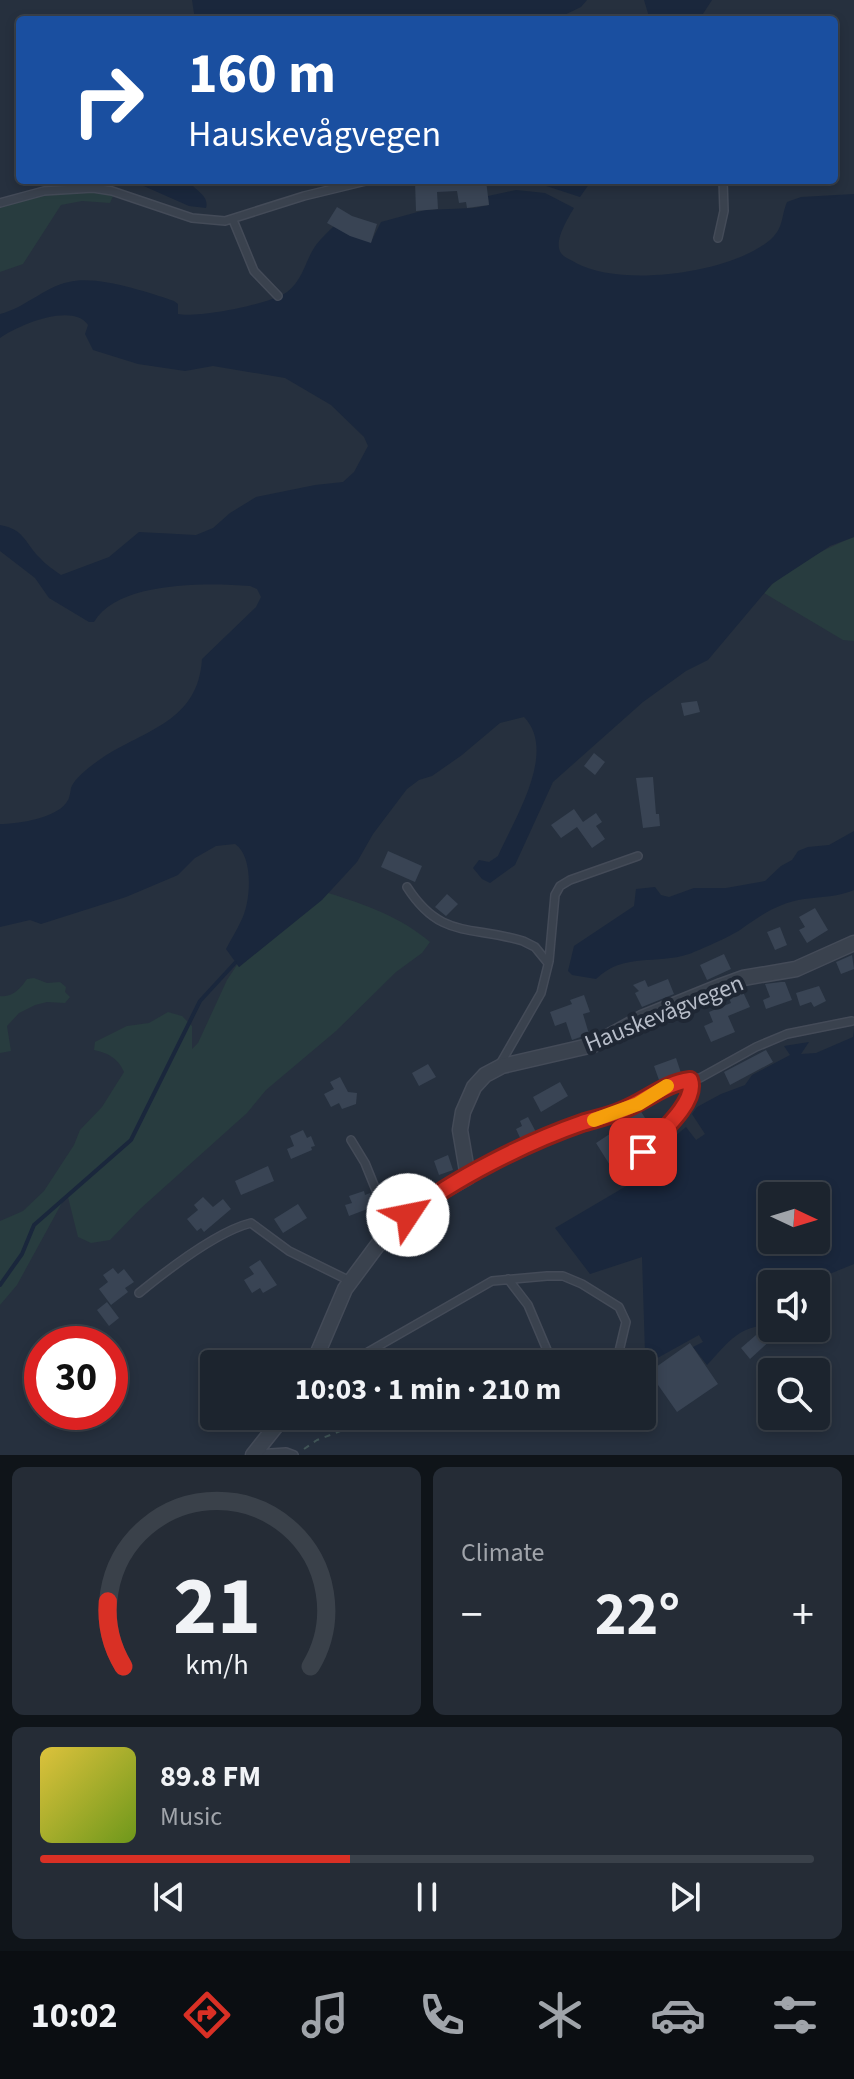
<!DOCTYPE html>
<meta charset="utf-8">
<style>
:root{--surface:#1c242e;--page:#252c36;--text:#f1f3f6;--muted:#a0a4aa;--line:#3a414a;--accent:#d93025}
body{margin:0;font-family:"Source Sans 3",sans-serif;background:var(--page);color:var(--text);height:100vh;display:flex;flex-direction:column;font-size:30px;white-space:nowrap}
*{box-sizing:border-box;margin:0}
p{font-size:26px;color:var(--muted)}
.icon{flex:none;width:44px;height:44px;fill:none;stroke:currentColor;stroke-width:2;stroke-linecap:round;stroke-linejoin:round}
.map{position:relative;height:1455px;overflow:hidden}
.panel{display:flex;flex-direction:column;gap:12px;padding:12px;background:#0f1419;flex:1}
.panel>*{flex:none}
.hud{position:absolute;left:16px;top:16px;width:822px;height:168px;border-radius:8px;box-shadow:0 4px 12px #0003,0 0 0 2px var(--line);background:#1a4fa0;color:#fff;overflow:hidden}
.needle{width:52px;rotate:94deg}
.fabs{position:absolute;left:758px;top:1182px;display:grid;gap:16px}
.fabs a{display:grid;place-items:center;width:72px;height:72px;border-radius:8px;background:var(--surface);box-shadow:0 4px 12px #0003,0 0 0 2px var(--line);font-size:40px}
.speed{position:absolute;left:24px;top:1326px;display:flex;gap:16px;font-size:40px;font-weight:700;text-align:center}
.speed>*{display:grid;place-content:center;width:104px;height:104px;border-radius:50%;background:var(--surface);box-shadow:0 4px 12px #0003,0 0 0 2px var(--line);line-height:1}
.speed .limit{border:12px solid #d22;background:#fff;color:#111}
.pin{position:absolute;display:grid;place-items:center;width:68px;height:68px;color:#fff;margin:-34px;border-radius:16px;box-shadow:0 4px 12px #0006}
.me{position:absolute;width:88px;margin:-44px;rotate:56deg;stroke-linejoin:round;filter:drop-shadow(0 0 6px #0008)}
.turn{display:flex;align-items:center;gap:28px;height:168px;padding:0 40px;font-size:36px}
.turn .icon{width:104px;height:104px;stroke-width:2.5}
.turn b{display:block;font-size:56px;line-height:68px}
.big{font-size:60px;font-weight:700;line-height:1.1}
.panel .widget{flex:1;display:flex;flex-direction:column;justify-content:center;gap:12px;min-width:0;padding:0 28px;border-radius:12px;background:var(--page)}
.panel .dial{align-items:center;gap:0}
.dial svg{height:208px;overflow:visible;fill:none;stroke:var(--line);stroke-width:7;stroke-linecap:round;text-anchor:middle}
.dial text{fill:var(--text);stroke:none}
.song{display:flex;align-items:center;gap:24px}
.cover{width:96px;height:96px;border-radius:12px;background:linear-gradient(135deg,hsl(50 70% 55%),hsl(80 70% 35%))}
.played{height:8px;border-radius:4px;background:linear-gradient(90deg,var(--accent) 40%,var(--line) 40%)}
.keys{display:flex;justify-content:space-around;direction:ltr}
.heat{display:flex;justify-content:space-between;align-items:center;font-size:44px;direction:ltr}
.panel .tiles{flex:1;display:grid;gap:12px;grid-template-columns:1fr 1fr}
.widget:last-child{grid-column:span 2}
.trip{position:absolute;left:200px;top:1350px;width:456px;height:80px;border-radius:8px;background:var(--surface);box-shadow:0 4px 12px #0003,0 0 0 2px var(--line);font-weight:700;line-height:80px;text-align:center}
.tab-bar{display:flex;height:128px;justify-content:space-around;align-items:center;background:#0b0e12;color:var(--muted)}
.tab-bar .icon{width:56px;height:56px}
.tab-bar .current{color:var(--accent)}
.tab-bar b{font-size:36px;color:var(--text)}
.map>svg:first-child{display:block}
</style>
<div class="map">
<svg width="854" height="1455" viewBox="0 0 854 1455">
<rect width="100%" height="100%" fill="#26303e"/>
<!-- green -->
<path fill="#283c3f" d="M80 188 114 194 110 203 82 201 61 205 23 264 0 272V207L57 191Z
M854 537V641L843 640 764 593C784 569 826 548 854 537Z
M328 893C364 904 401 917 430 942L422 953 396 972 336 1031 266 1090 247 1113 140 1209 110 1240 91 1243 78 1237 68 1197 64 1199 17 1285 0 1305V1221L23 1211 44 1191 74 1145 80 1130 102 1107 124 1072C118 1058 108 1053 94 1050L95 1042 127 1026 149 1023 168 1012 182 1016 192 1026V1049L198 1043 227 980 237 965 239 967Z
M34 978 47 983 60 982 66 987 65 992 70 997 65 1003 47 1002 35 1005 19 1013 7 1026 11 1051 0 1053V996C12 998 21 988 27 979Z"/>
<!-- water -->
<path fill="#1a273c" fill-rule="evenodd" d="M192 0H587L581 7 554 20H195Z
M644 0H712L699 20H650Z
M130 180H195L193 186C200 193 209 198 206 208L189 206Z
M528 180H592L580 197Z
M516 190 545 193 574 208C568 218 553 242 561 253 564 258 572 260 576 263 622 288 731 273 770 240 784 228 781 216 787 202L801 197 854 194V537L830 546 772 584 708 660 686 671 643 702 553 782 515 865 490 883 482 879 473 868 479 860 489 862 498 856C514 819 558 752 524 717L500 723 462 755 432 776 419 780 407 789 373 834 357 862 322 900 239 967 226 949C231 939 237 930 241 921 251 903 254 856 235 844L216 846 195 858 178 875 126 897 41 924 30 920 0 927V824C18 824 59 818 68 800 69 800 71 789 71 788 75 777 92 765 102 758 146 729 198 722 202 659L256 607 261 597 257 589 250 586C207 583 118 581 94 622H89L49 598 35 578 0 551V525C25 529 26 545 40 558 46 565 54 570 61 575L109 557 139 532 196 535 213 528 230 513 256 497 315 485 343 482 354 472 368 446 364 437 331 405 285 378 213 366 185 371 138 364 93 350 85 334 88 325C73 302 18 325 0 338V314C25 308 44 287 69 282 97 275 147 292 174 301L178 304V314C198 318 271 304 287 292 304 279 305 260 316 245 321 238 328 232 334 226L371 242 381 222 425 210 474 208 489 205 488 196Z
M854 831V890C831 900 805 895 782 905 766 911 753 921 740 930 731 936 700 950 689 954 656 965 624 952 596 979L572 975 568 971 574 946 634 906 636 889 655 887 661 895 669 897 694 888H726L765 881 781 866 792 860 798 851 808 847 829 845Z
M854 1029V1264L827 1275 816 1285 772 1284 770 1326C739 1324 727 1344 707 1365L693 1347 703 1342 699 1335 652 1361 645 1352 642 1257 590 1274 555 1228 640 1178 648 1158 686 1127 696 1140 705 1134 692 1114 697 1107 721 1094 745 1085 752 1075 790 1055 784 1046 809 1042 801 1054 816 1053 853 1037ZM772 1196H816V1240H772Z"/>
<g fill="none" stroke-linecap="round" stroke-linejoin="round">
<!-- stream -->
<path stroke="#1a273c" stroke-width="4" d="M0 1285 22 1254 34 1225 131 1140 200 1001 235 963"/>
</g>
<!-- building -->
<path fill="#394454" d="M457 180V184L486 180 489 205 467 208 466 202 459 203 457 191 437 192 438 209 416 211 415 182Z
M337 207 352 216 377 224 371 243 350 236 327 223Z
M697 701 700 712 684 716 681 703Z
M594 753 605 762 595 775 584 766Z
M653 777 656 814H659L660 826 643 828 636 778Z
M574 809 583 822 596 813 602 822 596 826 605 839 592 848 577 827 561 838 551 825Z
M388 851 422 866 415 882 381 867Z
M447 894 458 904 446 916 435 907Z
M815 908 828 930 807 943 799 930 805 927 799 917Z
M780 927 787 945 775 950 767 932Z
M724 954 731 969 707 980 700 965Z
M852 955 854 969 841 974 836 962Z
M668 979 674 994 642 1007 635 993 639 991 633 985 645 980 648 987Z
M781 982H785L792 1000 766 1009 763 1000 770 997 765 984Z
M819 986 826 1001 814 1007 811 1002 800 1006 796 993Z
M743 992 750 1007 728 1016 735 1032 711 1042 704 1026 713 1022 709 1012 731 1003 729 998Z
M584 995 590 1012 583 1014 589 1034 572 1040 566 1022 555 1026 550 1012 572 1004 570 1000Z
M766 1050 773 1062 730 1085 724 1072Z
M676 1058 681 1073 659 1080 654 1066Z
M428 1064 436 1077 419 1086 412 1073Z
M340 1077 348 1092 357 1093 356 1104 342 1109 339 1103 331 1107 324 1094 334 1089 330 1082Z
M560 1082 568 1096 541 1112 533 1097Z
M640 1110 652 1129 634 1141 638 1148 637 1155 613 1170 596 1143 622 1126 619 1121Z
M528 1117 537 1134 522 1142 516 1129 522 1126 520 1121Z
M303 1130 307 1138 311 1136 315 1146 311 1147 312 1150 291 1159 287 1149 294 1146 290 1136Z
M448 1155 453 1170 439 1175 434 1161Z
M268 1166 274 1181 241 1195 235 1181Z
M364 1191 365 1195 370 1193 374 1204 369 1205 370 1208 349 1216 345 1205 352 1203 349 1196Z
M203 1197 213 1207 223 1199 231 1209 204 1232 201 1228 197 1231 187 1219 198 1210 194 1205Z
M298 1204 307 1218 283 1233 274 1219Z
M260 1260 277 1285 263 1293 260 1288 252 1293 244 1280 254 1274 249 1267Z
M113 1268 118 1274 124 1269 134 1282 125 1288 128 1292 111 1305 99 1289 108 1282 103 1275Z
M107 1302 119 1318 109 1326 97 1310Z
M763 1329 772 1339 750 1359 741 1348Z
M690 1343 718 1384 677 1412 649 1372Z"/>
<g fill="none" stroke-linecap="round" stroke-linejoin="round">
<!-- lane casing -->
<g stroke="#444b58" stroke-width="10">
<path id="lane" d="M0 203 44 191 93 188 112 191 192 218 225 221 304 196 370 180
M233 220 254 271 278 296
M718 238 724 211 723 180
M407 887C441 940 471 925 523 941L535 947 548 963
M499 1066 541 993 549 961 555 895 560 886 570 880 638 856
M351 1140 365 1163 391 1227
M643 1152C657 1136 698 1102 690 1080
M468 1177 502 1158 554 1134 638 1104 679 1081 700 1078 756 1047 787 1034 852 1021
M508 1279 528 1305 550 1357 556 1364
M139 1293C166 1271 218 1231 251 1223L289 1251 350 1281
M347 1364 492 1281 547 1276H563L582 1284 619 1307 626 1322 616 1364
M256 1454 286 1452 294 1455"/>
</g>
<!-- street casing -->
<g stroke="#444b58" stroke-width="17">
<path id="street" d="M313 1364 345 1289 391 1227 424 1202 468 1177 460 1130 463 1112 474 1087 485 1075 502 1066 593 1045 642 1018 721 986 743 978 796 969 854 943
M253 1455 284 1416"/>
</g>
<!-- path -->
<path stroke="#415557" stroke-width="2" stroke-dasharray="6 6" stroke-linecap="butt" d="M304 1449 317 1440 380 1416"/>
<!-- lane -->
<use href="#lane" stroke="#3a424e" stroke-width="7"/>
<!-- street -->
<use href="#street" stroke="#3a424e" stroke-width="14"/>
</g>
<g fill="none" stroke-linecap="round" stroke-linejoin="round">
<!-- route casing -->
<g stroke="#8d1f18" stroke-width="20">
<path id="route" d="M408 1215C453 1179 527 1142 582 1123 595 1119 610 1116 623 1110 646 1101 665 1083 690 1080 698 1102 657 1136 643 1152"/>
</g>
<!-- route -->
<use href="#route" stroke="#d93025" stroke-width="14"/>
<!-- slow -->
<path stroke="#f59e0b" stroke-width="14" d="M594 1120 638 1104 667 1086"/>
</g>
<g text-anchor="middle" stroke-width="8" stroke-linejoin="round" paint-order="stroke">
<!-- street labels -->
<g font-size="24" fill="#b7bdc9" stroke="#1f2734">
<text transform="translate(664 1013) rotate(-22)" y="8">Hauskevågvegen</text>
</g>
</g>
</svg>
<div class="fabs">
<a><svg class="needle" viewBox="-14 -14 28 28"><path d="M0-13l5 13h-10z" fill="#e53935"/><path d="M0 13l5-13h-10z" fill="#a0a4aa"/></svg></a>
<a><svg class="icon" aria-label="sound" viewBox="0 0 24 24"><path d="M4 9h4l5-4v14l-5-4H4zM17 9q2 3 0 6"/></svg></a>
<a><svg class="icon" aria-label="search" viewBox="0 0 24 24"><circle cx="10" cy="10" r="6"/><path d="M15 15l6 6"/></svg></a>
</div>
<div class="speed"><div class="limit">30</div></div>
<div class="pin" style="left:643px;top:1152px;background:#d93025"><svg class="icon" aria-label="arrive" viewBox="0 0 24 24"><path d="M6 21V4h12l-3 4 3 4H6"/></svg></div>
<svg class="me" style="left:408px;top:1215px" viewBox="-20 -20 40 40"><circle r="19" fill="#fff"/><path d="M0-13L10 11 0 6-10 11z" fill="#d93025"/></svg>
<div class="trip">10:03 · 1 min · 210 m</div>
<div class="hud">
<div class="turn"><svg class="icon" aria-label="right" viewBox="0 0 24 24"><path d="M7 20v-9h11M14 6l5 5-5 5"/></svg><div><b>160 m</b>Hauskevågvegen</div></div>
</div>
</div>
<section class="panel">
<div class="tiles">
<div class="widget dial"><svg viewBox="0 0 100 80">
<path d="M14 69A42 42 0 1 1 86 69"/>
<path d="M14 69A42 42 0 0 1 8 44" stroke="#d93025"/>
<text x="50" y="56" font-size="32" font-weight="700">21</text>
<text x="50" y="72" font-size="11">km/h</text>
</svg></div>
<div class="widget"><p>Climate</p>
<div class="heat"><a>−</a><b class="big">22°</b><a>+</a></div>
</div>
<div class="widget">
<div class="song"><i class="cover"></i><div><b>89.8 FM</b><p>Music</p></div></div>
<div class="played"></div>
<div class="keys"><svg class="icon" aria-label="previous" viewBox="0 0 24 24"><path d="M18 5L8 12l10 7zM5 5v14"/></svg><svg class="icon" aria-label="pause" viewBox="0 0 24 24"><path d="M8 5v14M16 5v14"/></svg><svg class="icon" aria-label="next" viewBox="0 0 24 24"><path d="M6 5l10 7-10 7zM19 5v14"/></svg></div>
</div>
</div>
</section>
<nav class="tab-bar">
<b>10:02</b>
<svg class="icon current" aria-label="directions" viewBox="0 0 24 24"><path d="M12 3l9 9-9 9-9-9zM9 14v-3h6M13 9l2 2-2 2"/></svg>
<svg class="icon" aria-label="music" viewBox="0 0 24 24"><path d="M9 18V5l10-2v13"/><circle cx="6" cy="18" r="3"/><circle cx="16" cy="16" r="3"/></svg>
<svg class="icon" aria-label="phone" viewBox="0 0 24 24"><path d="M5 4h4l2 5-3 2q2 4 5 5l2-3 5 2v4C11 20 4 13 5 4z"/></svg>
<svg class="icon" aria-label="climate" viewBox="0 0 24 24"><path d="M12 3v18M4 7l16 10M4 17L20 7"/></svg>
<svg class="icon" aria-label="car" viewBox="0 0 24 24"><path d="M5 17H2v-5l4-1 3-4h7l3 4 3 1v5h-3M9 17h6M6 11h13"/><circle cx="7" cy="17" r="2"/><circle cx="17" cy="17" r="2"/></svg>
<svg class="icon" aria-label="filters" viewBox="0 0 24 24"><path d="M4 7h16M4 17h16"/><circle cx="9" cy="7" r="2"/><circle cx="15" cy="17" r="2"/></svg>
</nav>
